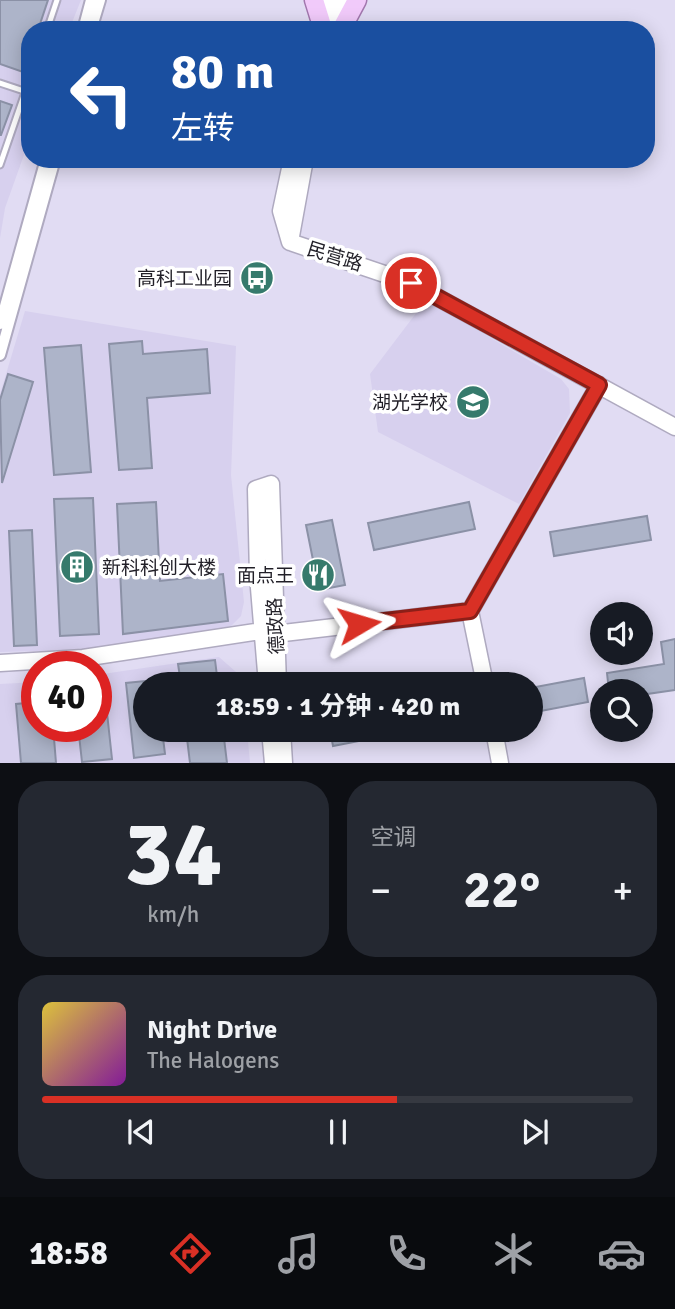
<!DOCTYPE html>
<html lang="zh">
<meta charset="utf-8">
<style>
:root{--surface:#171b24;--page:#242831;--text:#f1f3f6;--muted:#9ea1a6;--line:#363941;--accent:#d93025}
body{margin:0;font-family:Signika,"Noto Sans SC",sans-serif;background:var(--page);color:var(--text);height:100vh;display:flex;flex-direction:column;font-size:26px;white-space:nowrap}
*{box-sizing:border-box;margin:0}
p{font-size:23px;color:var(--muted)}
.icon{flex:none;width:38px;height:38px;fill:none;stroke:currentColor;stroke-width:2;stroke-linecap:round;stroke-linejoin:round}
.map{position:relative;height:763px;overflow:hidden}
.details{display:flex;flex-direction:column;gap:18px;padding:18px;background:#0d0f14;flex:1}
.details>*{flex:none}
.hud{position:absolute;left:21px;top:21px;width:634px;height:147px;border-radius:28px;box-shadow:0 4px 18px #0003;background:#1a4fa0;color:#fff;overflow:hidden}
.fabs{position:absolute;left:590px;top:602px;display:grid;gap:14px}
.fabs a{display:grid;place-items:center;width:63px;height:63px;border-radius:50%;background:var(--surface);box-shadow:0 4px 18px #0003;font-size:35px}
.speed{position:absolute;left:21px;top:651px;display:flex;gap:14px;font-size:35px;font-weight:700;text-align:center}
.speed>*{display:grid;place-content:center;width:91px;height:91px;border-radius:50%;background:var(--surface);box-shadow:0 4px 18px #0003;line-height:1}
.speed .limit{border:10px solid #d22;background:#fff;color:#111}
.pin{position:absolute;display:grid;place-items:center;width:60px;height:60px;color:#fff;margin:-30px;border:4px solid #fff;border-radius:50%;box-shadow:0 2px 7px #0007}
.me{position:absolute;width:77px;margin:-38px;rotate:83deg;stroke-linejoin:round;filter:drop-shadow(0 0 5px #0008)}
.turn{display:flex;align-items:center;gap:24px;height:147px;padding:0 35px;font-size:32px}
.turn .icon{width:91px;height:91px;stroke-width:2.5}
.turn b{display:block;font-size:49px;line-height:60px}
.big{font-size:52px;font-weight:700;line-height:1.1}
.details .tile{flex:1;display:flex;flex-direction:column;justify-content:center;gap:10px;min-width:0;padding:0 24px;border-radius:28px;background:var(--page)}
.details .dial{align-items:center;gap:0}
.dial b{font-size:91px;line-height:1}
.song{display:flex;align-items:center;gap:21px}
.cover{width:84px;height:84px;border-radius:10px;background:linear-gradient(135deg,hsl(50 70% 55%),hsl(290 70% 35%))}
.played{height:7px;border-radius:4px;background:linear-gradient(90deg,var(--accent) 60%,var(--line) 60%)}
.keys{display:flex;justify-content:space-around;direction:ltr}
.heat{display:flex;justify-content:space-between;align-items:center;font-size:38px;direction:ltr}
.details .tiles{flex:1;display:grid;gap:18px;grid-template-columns:1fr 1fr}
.tile:last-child{grid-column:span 2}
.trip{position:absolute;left:133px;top:672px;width:410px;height:70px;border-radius:35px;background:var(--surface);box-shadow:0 4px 18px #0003;font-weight:700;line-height:70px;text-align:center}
.tab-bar{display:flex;height:112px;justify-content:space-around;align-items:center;background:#090b0e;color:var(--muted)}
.tab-bar .icon{width:49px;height:49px}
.tab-bar .active{color:var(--accent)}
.tab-bar b{font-size:32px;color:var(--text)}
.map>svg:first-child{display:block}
</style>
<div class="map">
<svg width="675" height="763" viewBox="0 0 675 763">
<rect width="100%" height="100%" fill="#e1dcf3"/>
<!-- built -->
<path fill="#d7d0ee" d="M0 0H81L69 30H30V138L5 208 0 238Z
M426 300 561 379 569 389 570 413 519 504 378 432 370 374Z
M25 311 236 346 231 475 244 602 241 616 231 626 167 641 109 649 0 652V394Z
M219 657 243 678V684H145V730H247L250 763H0V684L37 682V726H96V675Z"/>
<!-- building -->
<path fill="#adb4c9" stroke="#8b91a6" stroke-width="2" d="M0 0H48L38 30H30V53L23 72 0 64Z
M0 101 12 105 1 135H0Z
M142 341 143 354 207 349 210 393 147 398 152 468 119 470 109 344Z
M81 345 91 472 54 475 44 348Z
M8 374 33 382 2 483 0 400Z
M93 498 99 634 60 636 54 499Z
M156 502 160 581 223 574 228 621 123 634 117 504Z
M469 502 475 529 374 550 368 523Z
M647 516 651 540 554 556 550 532Z
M332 520 345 585 319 590 306 525Z
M32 530 37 645 14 646 9 531Z
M675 639V690L640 695V691H609L607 673 664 664 661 642Z
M215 660 218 684H181L178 664Z
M584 678 588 702 530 713V688Z
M145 681V730H162L165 754 134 758 126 683Z
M104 685 112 759 82 762 78 726H96V686Z
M37 702V726H53L56 763H21L16 704Z
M186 730H223L227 763H190Z
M330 730H357L359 741 333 746Z"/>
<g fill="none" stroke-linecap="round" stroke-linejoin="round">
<!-- lane casing -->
<g stroke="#afaac0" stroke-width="9">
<path id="lane" d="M47 30 57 0
M0 83 30 93
M0 165 30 78"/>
</g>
<!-- street casing -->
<g stroke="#afaac0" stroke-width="14">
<path id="street" d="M83 30 91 0
M91 30 100 0
M0 324 46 159
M0 355 55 159"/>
</g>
<!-- secondary casing -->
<g stroke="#afaac0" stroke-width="19">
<path id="secondary" d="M323 30 329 0
M335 30 343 0
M291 236 305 159
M290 242 411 283 675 427
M290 242 281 211 292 159
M0 663 83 658 261 631 275 634 470 611
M267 684 258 576 256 489 271 484 278 684
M485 684 470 611 599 385
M270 730 273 763
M282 730 284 763
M494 730 500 763"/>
</g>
<!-- primary casing -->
<g stroke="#a277ae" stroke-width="21">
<path id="primary" d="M314 0 323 29
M341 30 357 0"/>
</g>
<!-- lane -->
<use href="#lane" stroke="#fff" stroke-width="5"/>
<!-- street -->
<use href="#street" stroke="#fff" stroke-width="10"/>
<!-- secondary -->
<use href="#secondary" stroke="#fff" stroke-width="16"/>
<!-- primary -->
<use href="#primary" stroke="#f1cafa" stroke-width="18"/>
</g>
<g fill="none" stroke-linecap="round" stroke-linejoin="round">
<!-- route casing -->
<g stroke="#8d1f18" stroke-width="18">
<path id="route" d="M359 624 470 611 599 385 411 283"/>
</g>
<!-- route -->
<use href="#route" stroke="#d93025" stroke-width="12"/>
</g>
<!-- icons -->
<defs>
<g id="bus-disc" transform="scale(1.75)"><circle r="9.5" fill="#367a6c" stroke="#fff"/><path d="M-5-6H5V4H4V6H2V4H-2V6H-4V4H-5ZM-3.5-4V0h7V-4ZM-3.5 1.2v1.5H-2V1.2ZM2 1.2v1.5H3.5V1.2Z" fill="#fff"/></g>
<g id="school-disc" transform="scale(1.75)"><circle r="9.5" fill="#367a6c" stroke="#fff"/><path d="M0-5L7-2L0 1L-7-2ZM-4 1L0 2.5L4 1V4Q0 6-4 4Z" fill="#fff"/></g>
<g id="building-disc" transform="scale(1.75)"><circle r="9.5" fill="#367a6c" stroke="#fff"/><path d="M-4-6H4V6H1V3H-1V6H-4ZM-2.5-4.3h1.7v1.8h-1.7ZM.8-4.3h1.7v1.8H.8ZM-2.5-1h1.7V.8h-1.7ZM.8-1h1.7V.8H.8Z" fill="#fff"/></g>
<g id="restaurant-disc" transform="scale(1.75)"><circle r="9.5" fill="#367a6c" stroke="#fff"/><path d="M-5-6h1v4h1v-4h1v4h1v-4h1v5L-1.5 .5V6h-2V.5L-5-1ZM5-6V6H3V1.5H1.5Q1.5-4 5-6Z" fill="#fff"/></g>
</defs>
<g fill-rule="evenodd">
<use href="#bus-disc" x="257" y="278"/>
<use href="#school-disc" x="473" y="402"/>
<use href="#building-disc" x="77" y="567"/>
<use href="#restaurant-disc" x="318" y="575"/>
</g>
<g text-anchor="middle" stroke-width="7" stroke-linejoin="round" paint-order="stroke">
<!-- street labels -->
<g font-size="19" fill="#211f27" stroke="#fff">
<text transform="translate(335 256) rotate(17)" y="7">民营路</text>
<text transform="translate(275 626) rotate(-93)" y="7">德政路</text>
</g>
<!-- poi labels -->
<g font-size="19" fill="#211f27" stroke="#fff" text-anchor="end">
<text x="232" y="285">高科工业园</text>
<text x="448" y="409">湖光学校</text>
<text x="102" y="574" text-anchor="start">新科科创大楼</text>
<text x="294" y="582">面点王</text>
</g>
</g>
</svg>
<div class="fabs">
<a><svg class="icon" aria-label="sound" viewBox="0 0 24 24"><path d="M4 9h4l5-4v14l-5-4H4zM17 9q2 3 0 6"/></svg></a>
<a><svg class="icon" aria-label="search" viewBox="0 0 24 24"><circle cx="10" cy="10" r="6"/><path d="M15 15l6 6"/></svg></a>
</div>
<div class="speed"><div class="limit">40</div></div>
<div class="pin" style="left:411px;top:283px;background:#d93025"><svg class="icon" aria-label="arrive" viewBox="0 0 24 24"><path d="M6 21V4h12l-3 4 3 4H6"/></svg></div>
<svg class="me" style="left:359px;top:624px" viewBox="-20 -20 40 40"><path d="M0-17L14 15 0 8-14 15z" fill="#d93025" stroke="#fff" stroke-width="4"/></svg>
<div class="trip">18:59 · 1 分钟 · 420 m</div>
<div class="hud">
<div class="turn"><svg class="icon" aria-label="left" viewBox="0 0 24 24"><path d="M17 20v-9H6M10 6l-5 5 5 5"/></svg><div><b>80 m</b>左转</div></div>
</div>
</div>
<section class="details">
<div class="tiles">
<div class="tile dial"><b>34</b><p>km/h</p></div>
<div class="tile"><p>空调</p>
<div class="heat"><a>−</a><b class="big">22°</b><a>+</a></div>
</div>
<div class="tile">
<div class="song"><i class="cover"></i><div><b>Night Drive</b><p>The Halogens</p></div></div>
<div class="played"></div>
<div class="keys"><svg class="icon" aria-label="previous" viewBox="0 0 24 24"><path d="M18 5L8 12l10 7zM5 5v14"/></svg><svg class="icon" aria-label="pause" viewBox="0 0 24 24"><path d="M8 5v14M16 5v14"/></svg><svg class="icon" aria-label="next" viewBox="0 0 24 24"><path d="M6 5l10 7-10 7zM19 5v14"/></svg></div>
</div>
</div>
</section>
<nav class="tab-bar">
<b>18:58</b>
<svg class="icon active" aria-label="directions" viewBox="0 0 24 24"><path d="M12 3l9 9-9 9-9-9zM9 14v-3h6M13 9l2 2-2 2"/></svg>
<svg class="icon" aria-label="music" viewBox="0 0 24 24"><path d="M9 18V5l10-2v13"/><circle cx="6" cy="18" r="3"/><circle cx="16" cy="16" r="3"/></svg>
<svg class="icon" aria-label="phone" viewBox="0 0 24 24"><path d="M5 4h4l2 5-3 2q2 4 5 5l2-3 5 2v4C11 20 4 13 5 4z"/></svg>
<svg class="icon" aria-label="climate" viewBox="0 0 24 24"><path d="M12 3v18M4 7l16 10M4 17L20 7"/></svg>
<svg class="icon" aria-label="car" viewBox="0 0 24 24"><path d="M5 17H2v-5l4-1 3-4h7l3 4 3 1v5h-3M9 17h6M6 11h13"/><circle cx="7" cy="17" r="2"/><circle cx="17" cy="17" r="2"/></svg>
</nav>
